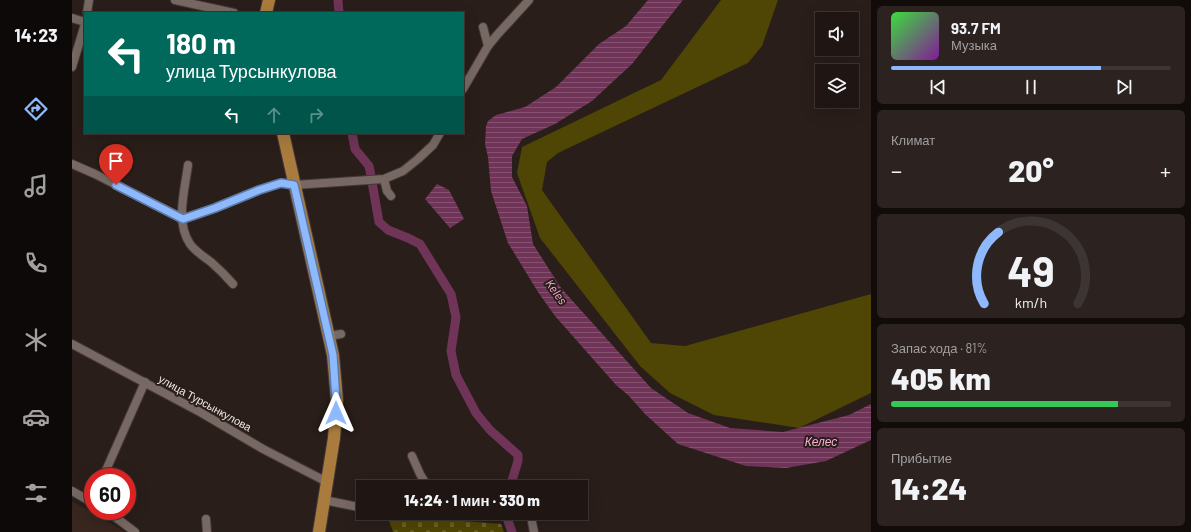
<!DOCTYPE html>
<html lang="ru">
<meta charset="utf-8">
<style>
:root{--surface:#1f1613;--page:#2c2321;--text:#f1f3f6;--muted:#a19fa0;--line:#3c3533;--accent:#8eb9fd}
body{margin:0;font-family:Barlow,sans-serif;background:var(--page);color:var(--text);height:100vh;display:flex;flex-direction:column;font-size:15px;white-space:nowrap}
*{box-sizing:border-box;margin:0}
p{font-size:13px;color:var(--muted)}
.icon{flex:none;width:22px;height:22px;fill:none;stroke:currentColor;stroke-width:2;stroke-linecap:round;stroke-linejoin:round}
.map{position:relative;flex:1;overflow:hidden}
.panel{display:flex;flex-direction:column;gap:6px;padding:6px;background:#110c0a;width:320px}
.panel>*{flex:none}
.top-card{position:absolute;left:12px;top:12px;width:380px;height:122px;border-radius:0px;box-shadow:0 4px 16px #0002,0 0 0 1px var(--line);background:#00695c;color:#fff;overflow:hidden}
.buttons{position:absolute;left:743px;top:12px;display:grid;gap:8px}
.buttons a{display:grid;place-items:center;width:44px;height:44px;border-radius:0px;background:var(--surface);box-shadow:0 4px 16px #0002,0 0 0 1px var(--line);font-size:20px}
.speed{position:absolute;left:12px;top:468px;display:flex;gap:8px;font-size:20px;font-weight:700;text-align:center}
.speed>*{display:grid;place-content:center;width:52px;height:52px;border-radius:50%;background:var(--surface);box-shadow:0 4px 16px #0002,0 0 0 1px var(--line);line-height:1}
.speed .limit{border:6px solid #d22;background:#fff;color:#111}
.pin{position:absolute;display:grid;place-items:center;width:34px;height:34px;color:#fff;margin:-41px -17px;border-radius:50% 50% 50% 0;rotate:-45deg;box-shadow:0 0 4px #0007}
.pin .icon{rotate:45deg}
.me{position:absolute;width:44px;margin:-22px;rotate:0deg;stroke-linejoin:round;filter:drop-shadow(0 0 3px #0008)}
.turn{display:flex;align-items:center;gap:14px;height:84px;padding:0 16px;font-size:18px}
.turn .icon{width:52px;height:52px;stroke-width:2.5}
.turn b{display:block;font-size:28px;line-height:34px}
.lanes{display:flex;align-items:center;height:38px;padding:0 16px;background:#0003;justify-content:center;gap:20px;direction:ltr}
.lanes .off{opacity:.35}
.big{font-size:30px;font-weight:800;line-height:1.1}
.panel .card{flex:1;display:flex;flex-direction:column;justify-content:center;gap:6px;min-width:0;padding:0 14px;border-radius:6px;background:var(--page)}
.panel .dial{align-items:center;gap:0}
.dial svg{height:104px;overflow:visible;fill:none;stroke:var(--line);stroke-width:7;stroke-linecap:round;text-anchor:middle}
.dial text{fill:var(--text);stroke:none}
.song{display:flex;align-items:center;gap:12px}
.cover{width:48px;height:48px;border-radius:6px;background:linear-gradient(135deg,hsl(120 70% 55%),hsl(290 70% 35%))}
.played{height:4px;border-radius:2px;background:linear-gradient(90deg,var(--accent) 75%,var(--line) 75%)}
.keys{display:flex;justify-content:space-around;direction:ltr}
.heat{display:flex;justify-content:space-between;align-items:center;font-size:22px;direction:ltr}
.charge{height:6px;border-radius:3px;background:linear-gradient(90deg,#34c759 81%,var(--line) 0)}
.trip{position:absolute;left:284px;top:480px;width:232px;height:40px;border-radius:0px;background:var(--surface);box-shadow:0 4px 16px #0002,0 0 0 1px var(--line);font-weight:800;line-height:40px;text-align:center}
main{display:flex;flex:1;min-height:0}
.tab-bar{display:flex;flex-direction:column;width:72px;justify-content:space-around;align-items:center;background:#0c0908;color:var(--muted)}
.tab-bar .icon{width:28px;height:28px}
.tab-bar .on{color:var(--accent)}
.tab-bar b{font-size:18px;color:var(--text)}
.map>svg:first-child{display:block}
</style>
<main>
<nav class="tab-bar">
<b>14:23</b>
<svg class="icon on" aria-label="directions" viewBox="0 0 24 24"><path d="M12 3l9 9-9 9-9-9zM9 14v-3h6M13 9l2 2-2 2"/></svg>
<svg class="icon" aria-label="music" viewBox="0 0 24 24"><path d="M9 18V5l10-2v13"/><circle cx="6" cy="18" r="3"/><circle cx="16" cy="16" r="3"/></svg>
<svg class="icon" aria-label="phone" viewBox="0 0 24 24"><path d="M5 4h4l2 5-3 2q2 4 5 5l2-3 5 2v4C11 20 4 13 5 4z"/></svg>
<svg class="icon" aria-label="climate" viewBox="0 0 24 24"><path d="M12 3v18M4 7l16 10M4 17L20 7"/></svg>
<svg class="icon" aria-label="car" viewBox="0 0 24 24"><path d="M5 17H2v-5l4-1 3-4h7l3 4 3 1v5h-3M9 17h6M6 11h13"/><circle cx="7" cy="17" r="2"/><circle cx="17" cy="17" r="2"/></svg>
<svg class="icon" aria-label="filters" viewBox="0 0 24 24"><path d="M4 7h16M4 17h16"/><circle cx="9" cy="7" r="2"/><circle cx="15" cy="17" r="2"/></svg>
</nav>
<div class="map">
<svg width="799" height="532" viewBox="0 0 799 532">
<defs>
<pattern id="cemetery-stones" width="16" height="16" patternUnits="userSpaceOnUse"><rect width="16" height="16" fill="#4f4504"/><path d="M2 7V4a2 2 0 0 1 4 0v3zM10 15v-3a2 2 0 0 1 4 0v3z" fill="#696028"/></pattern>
<pattern id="water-rules" width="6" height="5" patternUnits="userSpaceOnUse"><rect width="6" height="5" fill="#6f3457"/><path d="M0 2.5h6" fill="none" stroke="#84516f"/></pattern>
</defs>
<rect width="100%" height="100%" fill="#291e19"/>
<!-- built -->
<path fill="#38261f" d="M0 501 53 532H0Z"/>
<!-- green -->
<path fill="#4f4504" d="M649 0H706L690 46 676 63 486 153 475 162 470 190 579 343 613 346 799 294V393L727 428 642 415 598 393 568 366 468 238 445 173 450 147 589 80Z"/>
<!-- cemetery -->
<path fill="url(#cemetery-stones)" d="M315 515 429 524 432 532H321Z"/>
<!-- water -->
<path fill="url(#water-rules)" d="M576 0H611L560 64 520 101 483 124 450 139 440 156V177L455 206 461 244 489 288 579 388 616 413 658 428 711 432 777 415 799 404V440L754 461 714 468 674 466 606 444 574 415 556 395 544 385 483 316 466 292 436 243 419 191 416 157 413 144 414 126 416 121 424 115 453 107 484 87 527 44 554 26Z
M365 184 377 190 392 219 378 228 353 199Z"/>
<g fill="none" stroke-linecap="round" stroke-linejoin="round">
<!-- canal -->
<path stroke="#6f3457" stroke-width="9" d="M266 0 267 13
M280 133 283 149 297 166 299 176
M300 182 307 222 316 230 336 238 348 244 379 294 384 317 379 351 384 375 404 413 418 430 446 455V461L438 487
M434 513 435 518 440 532"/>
<!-- street casing -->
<g stroke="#433936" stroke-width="10">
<path id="street" d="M103 0 162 13
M15 13 17 0
M0 18 13 22
M411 27 416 46
M0 67 13 24
M391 89 416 46 425 35 457 0
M0 164 23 174 111 219 143 208 187 190 209 183 222 185 312 179 331 171 346 159 361 145 368 133
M116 165C113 189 103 222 118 244 123 251 132 257 139 262 147 269 154 276 161 284
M312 179 315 191 319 196
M257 336 269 334
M0 344 128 412 191 449 255 482
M340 456 348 474 356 487
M31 477 73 382
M0 491 21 503
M252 500 291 508
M35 511 63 532
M316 513 317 515
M134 519 135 532
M460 522 462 532"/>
</g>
<!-- primary casing -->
<g stroke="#433936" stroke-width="14">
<path id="primary" d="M194 13 197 0
M211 133 261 355 265 400 262 438 247 532"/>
</g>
<!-- street -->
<use href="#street" stroke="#776863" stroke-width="8"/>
<!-- primary -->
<use href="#primary" stroke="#a97b3d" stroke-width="12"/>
</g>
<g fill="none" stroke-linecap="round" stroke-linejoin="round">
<!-- route casing -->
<g stroke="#5c78a4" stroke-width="10">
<path id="route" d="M44 185 111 219 143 208 187 190 209 183 222 185 261 355 264 400V413"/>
</g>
<!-- route -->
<use href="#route" stroke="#8eb9fd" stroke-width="7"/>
</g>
<g text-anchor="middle" stroke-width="4" stroke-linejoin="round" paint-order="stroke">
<!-- street labels -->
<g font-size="11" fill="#f0e8e5" stroke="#291e19">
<text transform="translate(133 403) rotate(29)" y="4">улица Турсынкулова</text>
</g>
<!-- water labels -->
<g font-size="12" font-style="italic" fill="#f9afd8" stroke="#291e19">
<text transform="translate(484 292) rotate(54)" y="4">Keles</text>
<text x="749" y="446">Келес</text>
</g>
</g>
</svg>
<div class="buttons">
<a><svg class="icon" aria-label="sound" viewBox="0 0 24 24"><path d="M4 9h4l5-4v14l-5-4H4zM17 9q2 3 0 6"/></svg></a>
<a><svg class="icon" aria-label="layers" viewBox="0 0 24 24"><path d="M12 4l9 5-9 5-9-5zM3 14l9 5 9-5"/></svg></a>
</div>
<div class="speed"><div class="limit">60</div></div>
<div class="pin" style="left:44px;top:185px;background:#d93025"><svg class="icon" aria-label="arrive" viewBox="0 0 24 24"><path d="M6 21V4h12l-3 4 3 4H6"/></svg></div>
<svg class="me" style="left:264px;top:413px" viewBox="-20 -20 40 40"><path d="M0-17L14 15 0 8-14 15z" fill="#8eb9fd" stroke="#fff" stroke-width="4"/></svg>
<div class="trip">14:24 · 1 мин · 330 m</div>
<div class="top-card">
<div class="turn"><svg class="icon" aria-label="left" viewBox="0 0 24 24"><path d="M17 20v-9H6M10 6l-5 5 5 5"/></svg><div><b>180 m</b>улица Турсынкулова</div></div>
<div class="lanes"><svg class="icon" aria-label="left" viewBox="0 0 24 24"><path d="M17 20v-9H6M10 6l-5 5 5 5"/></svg><svg class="icon off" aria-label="ahead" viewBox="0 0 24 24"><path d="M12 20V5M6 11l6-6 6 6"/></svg><svg class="icon off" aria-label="right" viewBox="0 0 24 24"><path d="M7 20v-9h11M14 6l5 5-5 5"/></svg></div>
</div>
</div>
<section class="panel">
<div class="card">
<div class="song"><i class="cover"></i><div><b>93.7 FM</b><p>Музыка</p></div></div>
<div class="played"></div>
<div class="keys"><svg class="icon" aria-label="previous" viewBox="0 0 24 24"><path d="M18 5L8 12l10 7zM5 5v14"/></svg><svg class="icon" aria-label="pause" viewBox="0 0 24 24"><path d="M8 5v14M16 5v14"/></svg><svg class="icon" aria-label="next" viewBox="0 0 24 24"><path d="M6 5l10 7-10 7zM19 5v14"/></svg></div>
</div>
<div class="card"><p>Климат</p>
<div class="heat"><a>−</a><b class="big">20°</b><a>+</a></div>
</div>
<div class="card dial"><svg viewBox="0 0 100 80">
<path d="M14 69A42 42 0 1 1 86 69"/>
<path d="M14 69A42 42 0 0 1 25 14" stroke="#8eb9fd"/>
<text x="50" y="56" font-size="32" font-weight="700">49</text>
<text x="50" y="72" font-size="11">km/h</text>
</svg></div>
<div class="card"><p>Запас хода · 81%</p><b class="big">405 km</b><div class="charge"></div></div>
<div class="card"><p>Прибытие</p><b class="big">14:24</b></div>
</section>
</main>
